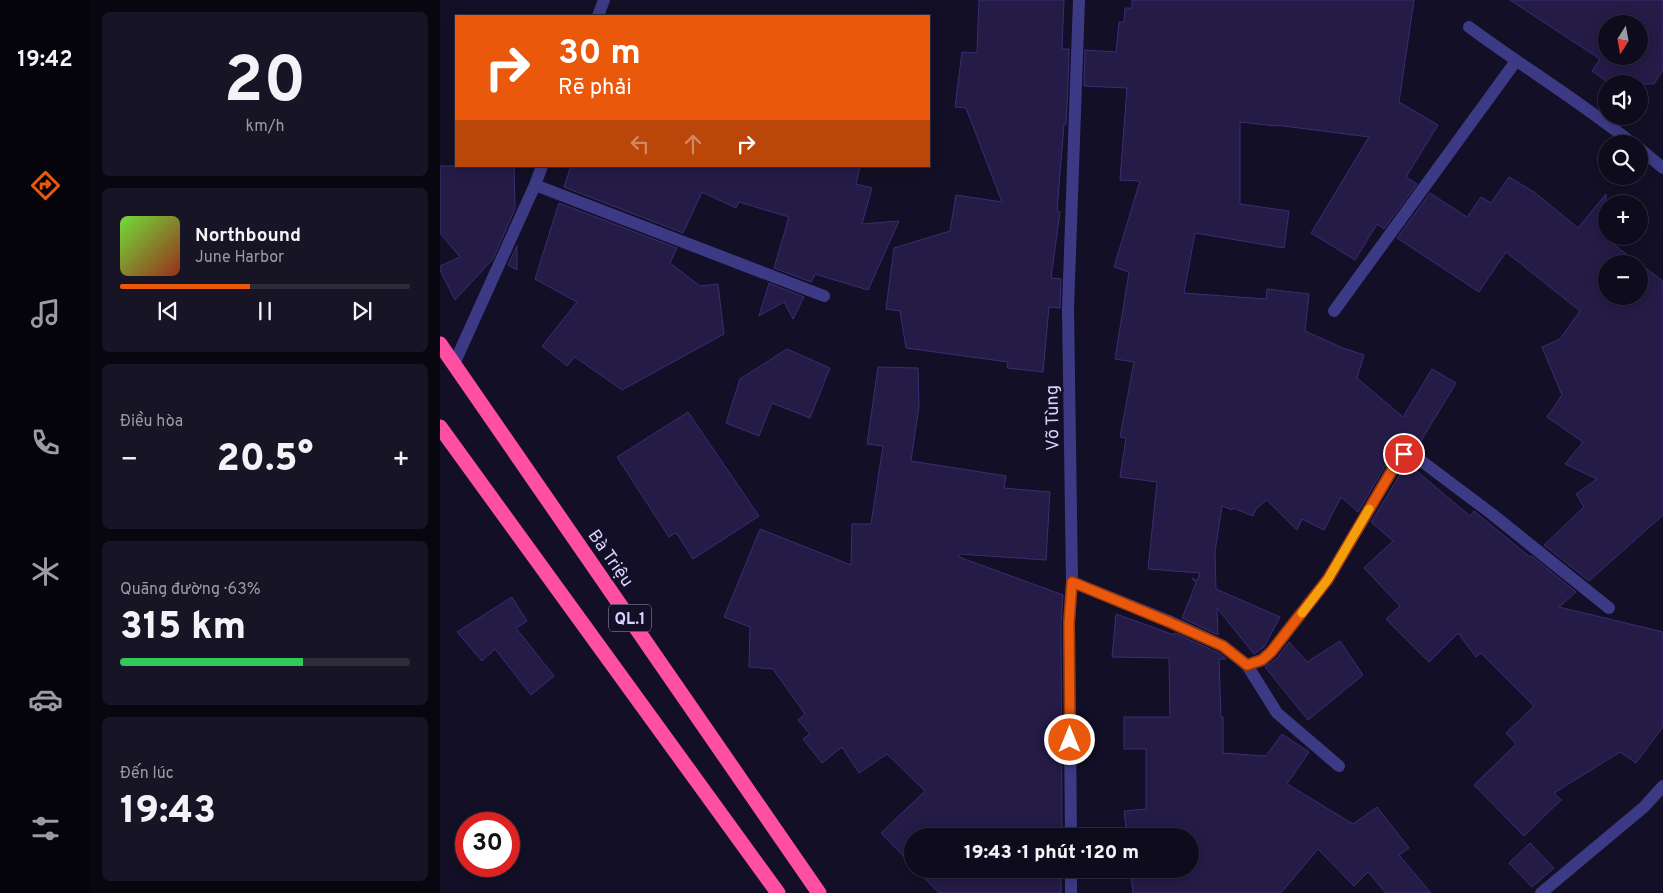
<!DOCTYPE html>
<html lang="vi">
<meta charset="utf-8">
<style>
:root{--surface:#0e0b1c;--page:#171425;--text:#f1f3f6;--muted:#9b9ba3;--line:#2e2b3b;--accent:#ea580c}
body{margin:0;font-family:Overpass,sans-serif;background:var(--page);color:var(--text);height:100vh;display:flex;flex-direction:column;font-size:19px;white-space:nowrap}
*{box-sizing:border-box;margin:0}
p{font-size:16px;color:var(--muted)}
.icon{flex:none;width:28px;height:28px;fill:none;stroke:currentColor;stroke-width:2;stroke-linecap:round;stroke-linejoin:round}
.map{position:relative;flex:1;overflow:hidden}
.drawer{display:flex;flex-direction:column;gap:12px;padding:12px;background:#08060f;width:350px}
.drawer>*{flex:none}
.hud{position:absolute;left:15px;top:15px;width:475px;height:152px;border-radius:0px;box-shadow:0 2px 12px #0003,0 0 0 1px var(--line);background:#ea580c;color:#fff;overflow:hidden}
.needle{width:32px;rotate:191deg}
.controls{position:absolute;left:1158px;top:15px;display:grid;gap:10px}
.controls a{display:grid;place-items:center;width:50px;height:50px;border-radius:50%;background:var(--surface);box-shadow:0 2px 12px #0003,0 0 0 1px var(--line);font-size:25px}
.speed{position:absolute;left:15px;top:812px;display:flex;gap:10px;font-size:25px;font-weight:700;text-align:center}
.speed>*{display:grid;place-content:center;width:65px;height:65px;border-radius:50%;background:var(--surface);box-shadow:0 2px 12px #0003,0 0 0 1px var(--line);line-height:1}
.speed .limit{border:8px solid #d22;background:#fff;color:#111}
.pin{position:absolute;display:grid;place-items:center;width:42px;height:42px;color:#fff;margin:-21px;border:2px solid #fff;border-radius:50%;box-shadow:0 1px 5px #0007}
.me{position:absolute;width:55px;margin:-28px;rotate:0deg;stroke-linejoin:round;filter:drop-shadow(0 0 4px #0008)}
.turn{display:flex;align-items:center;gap:18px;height:105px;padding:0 20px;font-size:22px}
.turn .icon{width:65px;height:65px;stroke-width:2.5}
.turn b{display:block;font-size:35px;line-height:42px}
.lanes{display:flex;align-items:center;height:48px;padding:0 20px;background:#0003;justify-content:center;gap:25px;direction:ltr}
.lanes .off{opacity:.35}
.big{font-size:38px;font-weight:800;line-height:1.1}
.drawer .card{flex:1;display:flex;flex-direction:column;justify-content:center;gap:8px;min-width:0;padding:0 18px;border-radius:8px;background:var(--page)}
.drawer .dial{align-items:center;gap:0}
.dial b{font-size:65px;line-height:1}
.song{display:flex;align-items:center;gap:15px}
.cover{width:60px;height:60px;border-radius:8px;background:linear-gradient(135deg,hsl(100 70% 55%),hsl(10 70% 35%))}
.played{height:5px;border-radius:2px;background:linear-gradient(90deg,var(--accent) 45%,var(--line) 45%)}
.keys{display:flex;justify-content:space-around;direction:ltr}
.heat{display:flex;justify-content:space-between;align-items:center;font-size:28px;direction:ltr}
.charge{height:8px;border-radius:4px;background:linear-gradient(90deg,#34c759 63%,var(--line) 0)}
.trip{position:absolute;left:464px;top:828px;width:295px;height:50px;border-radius:25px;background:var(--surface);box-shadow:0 2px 12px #0003,0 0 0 1px var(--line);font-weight:800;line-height:50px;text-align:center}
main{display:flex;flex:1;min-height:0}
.menu{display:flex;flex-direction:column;width:90px;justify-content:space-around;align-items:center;background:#06040b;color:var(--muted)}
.menu .icon{width:35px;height:35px}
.menu .current{color:var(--accent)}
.menu b{font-size:22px;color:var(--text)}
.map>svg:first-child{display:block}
</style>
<main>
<nav class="menu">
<b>19:42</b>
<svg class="icon current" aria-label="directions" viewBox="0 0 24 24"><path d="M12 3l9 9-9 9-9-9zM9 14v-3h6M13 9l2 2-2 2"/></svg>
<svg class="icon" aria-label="music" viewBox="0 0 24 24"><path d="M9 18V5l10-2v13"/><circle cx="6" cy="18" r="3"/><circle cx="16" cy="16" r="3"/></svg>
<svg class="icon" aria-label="phone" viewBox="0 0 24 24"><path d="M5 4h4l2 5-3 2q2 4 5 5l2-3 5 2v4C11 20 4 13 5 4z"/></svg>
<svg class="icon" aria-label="climate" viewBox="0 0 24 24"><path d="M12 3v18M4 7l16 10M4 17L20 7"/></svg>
<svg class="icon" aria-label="car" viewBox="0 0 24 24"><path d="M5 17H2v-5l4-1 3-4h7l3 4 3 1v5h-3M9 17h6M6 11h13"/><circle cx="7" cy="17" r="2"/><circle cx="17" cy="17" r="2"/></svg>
<svg class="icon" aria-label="filters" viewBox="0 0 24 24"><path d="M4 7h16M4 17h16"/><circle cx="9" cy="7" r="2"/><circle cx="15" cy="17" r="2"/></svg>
</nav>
<section class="drawer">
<div class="card dial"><b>20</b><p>km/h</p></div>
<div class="card">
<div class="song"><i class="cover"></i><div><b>Northbound</b><p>June Harbor</p></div></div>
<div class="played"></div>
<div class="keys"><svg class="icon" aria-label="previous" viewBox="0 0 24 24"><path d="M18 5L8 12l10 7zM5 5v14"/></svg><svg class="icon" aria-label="pause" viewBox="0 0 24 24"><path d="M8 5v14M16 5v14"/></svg><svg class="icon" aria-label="next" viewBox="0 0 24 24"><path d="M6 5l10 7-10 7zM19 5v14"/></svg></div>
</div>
<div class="card"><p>Điều hòa</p>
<div class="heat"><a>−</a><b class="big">20.5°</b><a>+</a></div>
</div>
<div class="card"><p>Quãng đường · 63%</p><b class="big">315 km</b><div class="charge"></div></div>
<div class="card"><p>Đến lúc</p><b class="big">19:43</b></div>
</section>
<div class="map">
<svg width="1223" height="893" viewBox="0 0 1223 893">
<rect width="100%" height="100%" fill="#130f26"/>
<!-- building -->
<path fill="#241b47" stroke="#3b2d73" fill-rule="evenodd" d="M539 0H624L622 49H629L628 85 626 124H624L617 211 620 212 611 278 621 279 620 308 609 307 603 372 567 368 568 362 466 348 460 311 446 309 454 248 510 231 516 195 562 202 526 108 515 107 522 52 537 53Z
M692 0H974L959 102 998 125 966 177 977 184 944 229 937 224 915 260 871 233 929 137 836 125V126L800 122V204L849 211 844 248 755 233 744 293 826 299 827 289 869 294 865 331 903 348 924 355 917 378 963 417 992 369 1016 383 976 449 965 446 958 449 947 463 918 512 901 497 884 530 862 519 857 530 827 500 816 509 813 516 793 508 792 510 782 506 775 552 776 589 840 617 824 647 814 654 777 608 778 635 742 618 756 583 752 578 757 581 760 573 708 569 717 482 680 477 686 438 680 437 694 362 675 359 689 272 674 267 700 181 680 180 687 88 644 86 645 50 676 52 679 22H684L685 8H692Z
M1070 0H1223V70L1214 84H1171L1152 71 1160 59ZM1166 24H1199V56H1166Z
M0 166H74L75 209 53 259 15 300 0 270V266L20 257 0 233Z
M131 166H420L416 184 432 188 422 224 459 221 428 290 375 274 371 282 334 268 349 217 299 202 296 208 262 192 243 233 124 187Z
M1069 177 1094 192 1138 228 1166 194V239L1223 281V515L1149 581 1104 545 1144 507 1136 494 1157 479 1125 464 1143 442 1107 417 1122 395 1102 347 1120 339 1140 311 1066 252 1039 292 957 238 990 193 1027 217 1041 197 1051 203ZM1166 264H1199V296H1166Z
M119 203 237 248 230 263 260 286 278 284 284 334 182 390 135 357 127 366 102 346 137 302 95 279Z
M77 246V270L68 265Z
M329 283 364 297 353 319 344 302 319 316Z
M347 349 390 368 370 418 332 403 319 436 286 423 300 379Z
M438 367 478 368 479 406 471 461 566 476 564 488 610 492 606 560 519 554V557L623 595 621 623 622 836H472V865L441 833 485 791 447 754 419 773 402 747 382 763 363 739 370 734 358 720 365 714 333 669 309 667 310 627 284 617 320 529 411 565 412 524H431L443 446 427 444Z
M248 412 319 516 253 559 237 534 235 533 229 537 177 457Z
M967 463 1030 516 1034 511 1090 557 1092 556 1136 592 1119 607 1223 632V727L1196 763 1180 752 1114 793 1121 800 1084 836 1034 785 1076 744 1066 733 1094 706 1041 653 1036 657 1018 633 989 662 946 619 960 606 924 568 953 541 931 522Z
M72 597 87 621 76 628 114 676 91 695 55 649 42 661 17 632Z
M676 614 734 635 735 633 779 653 786 659H779L781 717H783V753L826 756 842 734 869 752 847 784 913 824 937 807 969 848 959 855 991 893H946L928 872 914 886 878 849 841 893H693L690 869H750V836H687L684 811 706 809V749H684V717H730L729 658 672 657Z
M900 641 923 675 868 720 825 667 837 658 849 642 867 662Z
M1090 843 1114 868 1092 887 1069 863Z
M476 869H621V893H499Z"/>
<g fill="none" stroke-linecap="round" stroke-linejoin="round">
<!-- minor -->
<path stroke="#3d3a85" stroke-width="12" d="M158 16 164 0
M1029 27C1083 67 1141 102 1193 144
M1199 148 1223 168
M95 185 384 296
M894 311 1076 61
M14 364 95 185 102 166
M632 582 729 621 783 646 807 665 822 660 831 652 888 579 954 467 964 454 976 457 1052 514 1169 608
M807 665 837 713 899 766
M631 836 629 623 632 582 628 308 639 0
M631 869V893
M1101 893 1204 807 1223 786"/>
<!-- highway -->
<path stroke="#ff4fa3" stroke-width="15" d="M0 344 379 893
M0 427 338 893"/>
</g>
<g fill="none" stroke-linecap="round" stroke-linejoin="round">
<!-- route casing -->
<g stroke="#983908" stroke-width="12">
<path id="route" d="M630 740 629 623 632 582 729 622 783 646 807 665 822 660 831 652 888 579 954 467 964 454"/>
</g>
<!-- route -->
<use href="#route" stroke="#ea580c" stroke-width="9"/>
<!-- slow -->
<path stroke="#f59e0b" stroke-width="9" d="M862 613 888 579 929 509"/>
</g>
<g text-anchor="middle" stroke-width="5" stroke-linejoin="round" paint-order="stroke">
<!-- shield labels -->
<rect fill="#130f26" stroke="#9e99be" stroke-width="1" x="169" y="604.5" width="42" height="27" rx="4"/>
<g font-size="16" font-weight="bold" fill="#d9d4ff">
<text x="190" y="624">QL.1</text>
</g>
<!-- street labels -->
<g font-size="18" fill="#d9d4ff" stroke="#130f26">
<text transform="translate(612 418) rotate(-91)" y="6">Võ Tùng</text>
<text transform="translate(171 558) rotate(55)" y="6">Bà Triệu</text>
</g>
</g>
</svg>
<div class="controls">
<a><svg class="needle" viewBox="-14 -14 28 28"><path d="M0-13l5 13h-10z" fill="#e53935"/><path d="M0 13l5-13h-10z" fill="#9b9ba3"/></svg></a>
<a><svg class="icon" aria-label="sound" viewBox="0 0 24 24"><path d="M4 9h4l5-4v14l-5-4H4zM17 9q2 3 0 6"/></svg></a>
<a><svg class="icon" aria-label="search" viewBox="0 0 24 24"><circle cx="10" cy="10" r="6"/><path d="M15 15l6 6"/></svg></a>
<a>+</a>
<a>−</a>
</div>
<div class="speed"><div class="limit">30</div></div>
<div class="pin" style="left:964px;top:454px;background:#d93025"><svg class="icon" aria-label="arrive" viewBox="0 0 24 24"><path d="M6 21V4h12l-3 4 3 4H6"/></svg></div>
<svg class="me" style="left:630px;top:740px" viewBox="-20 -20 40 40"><circle r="17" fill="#ea580c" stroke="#fff" stroke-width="3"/><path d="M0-11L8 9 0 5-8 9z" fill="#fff"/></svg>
<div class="trip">19:43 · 1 phút · 120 m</div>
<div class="hud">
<div class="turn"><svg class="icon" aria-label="right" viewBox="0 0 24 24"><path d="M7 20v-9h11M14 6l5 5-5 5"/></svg><div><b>30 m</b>Rẽ phải</div></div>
<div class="lanes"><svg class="icon off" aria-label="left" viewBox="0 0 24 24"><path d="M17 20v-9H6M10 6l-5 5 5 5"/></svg><svg class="icon off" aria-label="ahead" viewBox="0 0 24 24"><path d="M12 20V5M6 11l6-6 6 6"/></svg><svg class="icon" aria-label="right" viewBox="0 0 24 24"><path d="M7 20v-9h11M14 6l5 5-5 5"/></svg></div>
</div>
</div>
</main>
